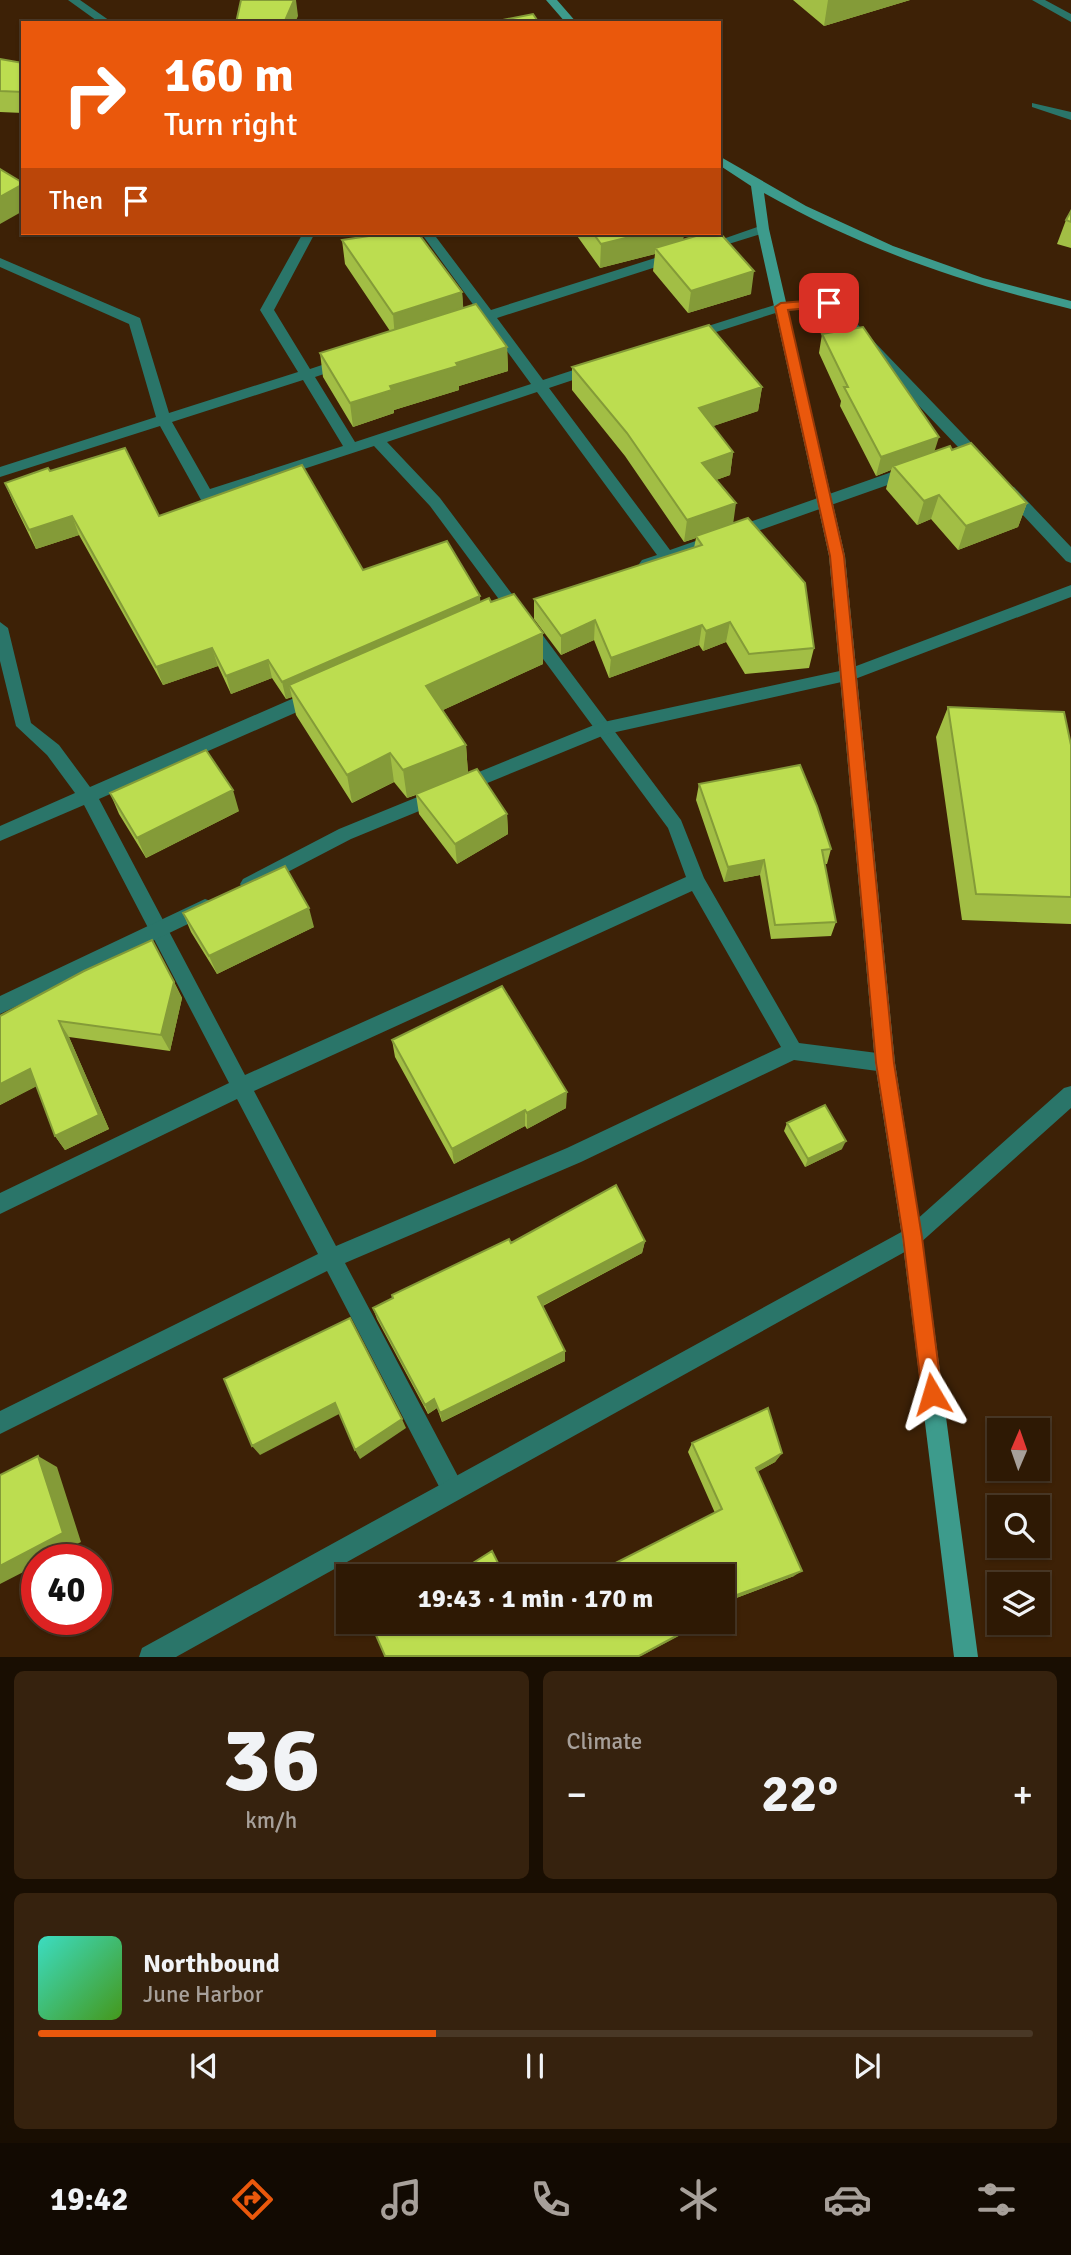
<!DOCTYPE html>
<meta charset="utf-8">
<style>
:root{--surface:#2e1904;--page:#36220e;--text:#f1f3f6;--muted:#a7a09a;--line:#493826;--accent:#ea580c}
body{margin:0;font-family:Signika,sans-serif;background:var(--page);color:var(--text);height:100vh;display:flex;flex-direction:column;font-size:26px;white-space:nowrap}
*{box-sizing:border-box;margin:0}
p{font-size:23px;color:var(--muted)}
.icon{flex:none;width:38px;height:38px;fill:none;stroke:currentColor;stroke-width:2;stroke-linecap:round;stroke-linejoin:round}
.map{position:relative;height:1657px;overflow:hidden}
.details{display:flex;flex-direction:column;gap:14px;padding:14px;background:#190e02;flex:1}
.details>*{flex:none}
.banner{position:absolute;left:21px;top:21px;width:700px;height:214px;border-radius:0px;box-shadow:0 2px 5px #0004,0 0 0 2px var(--line);background:#ea580c;color:#fff;overflow:hidden}
.needle{width:46px;rotate:2deg}
.buttons{position:absolute;left:987px;top:1418px;display:grid;gap:14px}
.buttons a{display:grid;place-items:center;width:63px;height:63px;border-radius:0px;background:var(--surface);box-shadow:0 2px 5px #0004,0 0 0 2px var(--line);font-size:35px}
.speed{position:absolute;left:21px;top:1544px;display:flex;gap:14px;font-size:35px;font-weight:700;text-align:center}
.speed>*{display:grid;place-content:center;width:91px;height:91px;border-radius:50%;background:var(--surface);box-shadow:0 2px 5px #0004,0 0 0 2px var(--line);line-height:1}
.speed .limit{border:10px solid #d22;background:#fff;color:#111}
.pin{position:absolute;display:grid;place-items:center;width:60px;height:60px;color:#fff;margin:-30px;border-radius:14px;box-shadow:0 4px 10px #0006}
.me{position:absolute;width:77px;margin:-38px;rotate:353deg;stroke-linejoin:round;filter:drop-shadow(0 0 5px #0008)}
.turn{display:flex;align-items:center;gap:24px;height:147px;padding:0 28px;font-size:32px}
.turn .icon{width:91px;height:91px;stroke-width:2.5}
.turn b{display:block;font-size:49px;line-height:60px}
.then{display:flex;align-items:center;height:66px;padding:0 28px;background:#0003;gap:14px;font-size:26px}
.big{font-size:52px;font-weight:700;line-height:1.1}
.details .card{flex:1;display:flex;flex-direction:column;justify-content:center;gap:10px;min-width:0;padding:0 24px;border-radius:10px;background:var(--page)}
.details .dial{align-items:center;gap:0}
.dial b{font-size:91px;line-height:1}
.song{display:flex;align-items:center;gap:21px}
.cover{width:84px;height:84px;border-radius:10px;background:linear-gradient(135deg,hsl(170 70% 55%),hsl(100 70% 35%))}
.played{height:7px;border-radius:4px;background:linear-gradient(90deg,var(--accent) 40%,var(--line) 40%)}
.keys{display:flex;justify-content:space-around;direction:ltr}
.heat{display:flex;justify-content:space-between;align-items:center;font-size:38px;direction:ltr}
.details .tiles{flex:1;display:grid;gap:14px;grid-template-columns:1fr 1fr}
.card:last-child{grid-column:span 2}
.trip{position:absolute;left:336px;top:1564px;width:399px;height:70px;border-radius:0px;background:var(--surface);box-shadow:0 2px 5px #0004,0 0 0 2px var(--line);font-weight:700;line-height:70px;text-align:center}
.tabs{display:flex;height:112px;justify-content:space-around;align-items:center;background:#120a02;color:var(--muted)}
.tabs .icon{width:49px;height:49px}
.tabs .current{color:var(--accent)}
.tabs b{font-size:32px;color:var(--text)}
.map>svg:first-child{display:block}
</style>
<div class="map">
<svg width="1071" height="1657" viewBox="0 0 1071 1657">
<rect width="100%" height="100%" fill="#3d2106"/>
<g fill="none" stroke-linecap="round" stroke-linejoin="round">
<!-- lane -->
<path fill="#2a7569" fill-rule="evenodd" d="M68 0H80L113 23H100Z
M1032 0H1045L1071 14V22Z
M763 225 767 226V232L706 251 700 247Z
M303 233H315L274 310 310 369 343 358 350 363 348 366 315 377 355 442 531 384 485 321 463 328 458 327V321L480 314 421 233H433L491 310 671 253H681V259L497 318 543 380 595 363 600 365V371L549 388 670 550 906 467 911 466 918 471 916 475 647 570 639 564 642 560 657 555 537 392 387 442 440 498 681 820 704 878 799 1043 885 1054 892 1057 895 1063 892 1069 885 1072 794 1060 581 1162 345 1263 461 1482 464 1490 461 1498 453 1501 445 1498 327 1271 0 1434V1411L318 1254 237 1099 0 1214V1193L229 1083 84 805 0 841V826L75 793 47 755 16 726 0 661V622L8 628 31 723 59 745 90 787 310 691H322L324 696 322 701 99 799 245 1075 686 877 668 828 430 506 374 446 206 501 201 500 160 426 0 477V467L156 417 129 324 0 267V258L140 318 169 413 298 372 260 310ZM303 380 343 446 210 489 172 422ZM692 891 781 1047 567 1148 336 1246 254 1091Z
M829 299 834 300 987 459 989 463 987 467H977L826 308 782 311 691 340 684 336 686 333 781 303Z
M1009 486 1014 487 1071 547V563L1066 561 1004 495 1002 491Z
M1071 585V597L855 679H843L841 675 843 671Z"/>
<!-- street -->
<path fill="#2a7569" fill-rule="evenodd" d="M1032 103 1071 112V120L1032 107Z
M849 669 855 671 857 675 855 679 607 734 351 839 255 889 249 892 243 889 240 884 243 879 339 829 599 723Z
M205 899 211 901 214 907 211 913 0 1014V996Z
M1071 1086V1108L919 1244 176 1657H139L142 1648 905 1230 1064 1088Z"/>
<!-- secondary -->
<path fill="#3d9b8c" fill-rule="evenodd" d="M546 0H557L577 23H566Z
M719 156 806 206 893 246 983 278 1071 301V309C963 283 861 248 764 193L769 229 845 556 895 1063 922 1237 978 1657H954L902 1237 875 1063 829 556 757 229 751 186 719 165Z"/>
</g>
<!-- wall -->
<path fill="#a2be45" d="M793 0H910L824 26Z
M0 59 23 63V113L0 112Z
M1071 211V248L1057 244 1066 220Z
M575 233H684L683 240 751 294 688 313 653 271 655 254 600 268Z
M342 240 462 292 463 308 507 347 508 371 459 386V390L394 410V413L353 427 323 377 320 353 390 331 345 264Z
M822 334 934 452 952 450 1027 503 1018 527 958 550 931 519 917 525 886 489 891 470 876 476 840 406 841 401 819 353Z
M572 367 762 387 758 411 713 426 733 452 730 475 716 480 733 523 814 648 809 668 745 674 726 642 703 651 699 645 609 678 594 640 561 655 534 619V599L694 548 696 538 684 542 625 456 572 390Z
M50 471 159 516 363 570 481 602H491L543 664 443 710 466 745 468 773 507 814 508 834 457 864 419 814 416 795 407 798 394 782 352 803 296 715 292 697 286 699 272 678 231 694 218 666 163 685 79 535 36 549 13 502 5 483Z
M948 707 1071 745V924L962 920 936 737Z
M699 784 831 849 827 864H824L836 922 831 936 771 939 760 875 724 882 696 800Z
M110 793 239 811 146 858 119 814Z
M183 913 314 927 217 974 191 932Z
M174 982 182 998 170 1051 69 1037 109 1129 65 1150 55 1136 36 1086 0 1105V1016Z
M392 1040 566 1108 527 1129 525 1126 454 1164 395 1057Z
M787 1123 842 1149 805 1167 784 1131Z
M645 1241 642 1253 543 1306 565 1351V1361L442 1422 437 1408 428 1414 377 1319 373 1308 511 1243Z
M692 1443 782 1453 775 1462 758 1471 794 1576 723 1603V1577L715 1513 688 1452Z"/>
<!-- shaded-wall -->
<path fill="#849b38" d="M294 0H296L298 16 295 23H284Z
M828 0H910L824 26Z
M23 184V211L0 224V197Z
M646 233H684L682 247 655 248V254L600 268 601 244Z
M754 271 751 294 688 313 691 291Z
M462 292 464 316 395 338 393 314Z
M507 347 508 371 459 386V390L394 410V413L353 427 350 403 390 386 456 363Z
M762 387 758 411 696 432 699 408Z
M939 437 933 456 893 466 891 470 876 476 881 457Z
M733 452 730 475 699 486 702 463Z
M939 495 931 519 917 525 924 501Z
M736 503 733 525 696 536V538L684 542 687 520Z
M1027 503 1018 527 958 550 966 526Z
M72 516 79 535 36 549 29 530Z
M480 596 481 614 289 685 292 697 286 699 282 682Z
M595 620 594 640 561 655V636Z
M730 622 726 642 703 651 706 631Z
M702 625 699 645 609 678 611 658Z
M543 633V664L430 716 426 686Z
M212 648 218 666 163 685 156 667Z
M268 660 272 678 231 694 226 676Z
M466 745 468 774 407 798 403 770Z
M390 753 394 782 352 803 347 775Z
M233 790 239 811 146 858 137 838Z
M507 814 508 834 457 864 455 844Z
M764 860 760 875 724 882 728 867Z
M309 908 314 927 217 974 209 956Z
M174 982 182 998 170 1051 161 1035Z
M59 1021 69 1037 109 1129 65 1150 55 1136Z
M30 1069 41 1084 0 1105V1084Z
M567 1092 566 1108 527 1129V1113Z
M525 1110V1126L454 1164 452 1149Z
M846 1141 842 1149 805 1167 808 1159Z
M645 1241 642 1253 538 1308V1297Z
M565 1351V1361L442 1422 440 1413Z
M434 1399 437 1408 428 1414 425 1405Z
M335 1403 341 1413 260 1455 252 1446Z
M402 1419 406 1428 360 1459 355 1450Z
M782 1453 775 1462 750 1476 756 1468Z
M38 1456 57 1467 81 1542 48 1559H37V1565L0 1584V1566Z
M802 1571 794 1576 723 1603V1600Z
M693 1627 688 1631 641 1656H639Z"/>
<!-- building -->
<path fill="#bcdd50" stroke="#849b38" stroke-width="2" d="M241 0H294L284 23H236Z
M533 14 539 23H488Z
M0 59 23 63V92L0 91Z
M0 169 23 183V184L0 197Z
M1071 211V222L1066 220Z
M719 232 754 271 691 291 655 248 706 233Z
M389 233H418L462 292 393 314 342 240Z
M593 233H646L601 244Z
M476 304 507 347 456 363 458 366 390 386 392 390 350 403 320 353Z
M709 325 762 387 699 408 733 452 702 463 736 503 687 520 627 433 572 367Z
M863 327 939 437 881 457 844 387H848L822 334Z
M971 443 1027 503 966 526 939 495 924 501 893 466 950 446 952 450Z
M125 448 159 516 302 465 363 570 447 541 480 596 282 682 268 660 226 676 212 648 156 667 72 516 29 530 5 483 48 468 50 471Z
M748 518 805 583 814 648 749 654 730 622 706 631 702 625 611 658 595 620 561 636 534 599 702 545 696 536Z
M514 594 543 633 426 686 466 745 403 770 390 753 347 775 289 685 489 598 491 602Z
M948 707 1064 712 1071 745V897L976 894Z
M206 750 233 790 137 838 110 793Z
M800 765 817 806 831 849 822 850 836 922 775 925 764 860 728 867 699 784Z
M477 769 507 814 455 844 416 794Z
M285 866 309 908 209 956 183 913Z
M152 940 174 982 161 1035 59 1021 99 1115 55 1136 30 1069 0 1084V1016L84 971Z
M502 986 567 1092 527 1113 525 1110 452 1149 392 1040Z
M825 1105 846 1141 808 1159 787 1123Z
M616 1185 645 1241 538 1297 565 1351 440 1413 434 1399 425 1405 373 1308 393 1298 392 1295 509 1239 511 1243Z
M350 1318 402 1419 355 1450 335 1403 252 1446 224 1379Z
M768 1408 782 1453 756 1468 802 1571 723 1600V1577H588L722 1509 692 1443Z
M38 1456 63 1533 0 1566V1475Z
M492 1551 505 1577H451Z
M378 1622H691L693 1627 639 1656H385L372 1626Z"/>
<!-- route -->
<path fill="#ea580c" stroke="#983908" stroke-width="2" d="M829 299 833 300V306L788 310 844 556 894 1063 922 1237 942 1394 939 1401 932 1404 925 1401 922 1394 903 1237 876 1063 830 556 775 307 781 303Z"/>
</svg>
<div class="buttons">
<a><svg class="needle" viewBox="-14 -14 28 28"><path d="M0-13l5 13h-10z" fill="#e53935"/><path d="M0 13l5-13h-10z" fill="#a7a09a"/></svg></a>
<a><svg class="icon" aria-label="search" viewBox="0 0 24 24"><circle cx="10" cy="10" r="6"/><path d="M15 15l6 6"/></svg></a>
<a><svg class="icon" aria-label="layers" viewBox="0 0 24 24"><path d="M12 4l9 5-9 5-9-5zM3 14l9 5 9-5"/></svg></a>
</div>
<div class="speed"><div class="limit">40</div></div>
<div class="pin" style="left:829px;top:303px;background:#d93025"><svg class="icon" aria-label="arrive" viewBox="0 0 24 24"><path d="M6 21V4h12l-3 4 3 4H6"/></svg></div>
<svg class="me" style="left:932px;top:1394px" viewBox="-20 -20 40 40"><path d="M0-17L14 15 0 8-14 15z" fill="#ea580c" stroke="#fff" stroke-width="4"/></svg>
<div class="trip">19:43 · 1 min · 170 m</div>
<div class="banner">
<div class="turn"><svg class="icon" aria-label="right" viewBox="0 0 24 24"><path d="M7 20v-9h11M14 6l5 5-5 5"/></svg><div><b>160 m</b>Turn right</div></div>
<div class="then">Then<svg class="icon" aria-label="arrive" viewBox="0 0 24 24"><path d="M6 21V4h12l-3 4 3 4H6"/></svg></div>
</div>
</div>
<section class="details">
<div class="tiles">
<div class="card dial"><b>36</b><p>km/h</p></div>
<div class="card"><p>Climate</p>
<div class="heat"><a>−</a><b class="big">22°</b><a>+</a></div>
</div>
<div class="card">
<div class="song"><i class="cover"></i><div><b>Northbound</b><p>June Harbor</p></div></div>
<div class="played"></div>
<div class="keys"><svg class="icon" aria-label="previous" viewBox="0 0 24 24"><path d="M18 5L8 12l10 7zM5 5v14"/></svg><svg class="icon" aria-label="pause" viewBox="0 0 24 24"><path d="M8 5v14M16 5v14"/></svg><svg class="icon" aria-label="next" viewBox="0 0 24 24"><path d="M6 5l10 7-10 7zM19 5v14"/></svg></div>
</div>
</div>
</section>
<nav class="tabs">
<b>19:42</b>
<svg class="icon current" aria-label="directions" viewBox="0 0 24 24"><path d="M12 3l9 9-9 9-9-9zM9 14v-3h6M13 9l2 2-2 2"/></svg>
<svg class="icon" aria-label="music" viewBox="0 0 24 24"><path d="M9 18V5l10-2v13"/><circle cx="6" cy="18" r="3"/><circle cx="16" cy="16" r="3"/></svg>
<svg class="icon" aria-label="phone" viewBox="0 0 24 24"><path d="M5 4h4l2 5-3 2q2 4 5 5l2-3 5 2v4C11 20 4 13 5 4z"/></svg>
<svg class="icon" aria-label="climate" viewBox="0 0 24 24"><path d="M12 3v18M4 7l16 10M4 17L20 7"/></svg>
<svg class="icon" aria-label="car" viewBox="0 0 24 24"><path d="M5 17H2v-5l4-1 3-4h7l3 4 3 1v5h-3M9 17h6M6 11h13"/><circle cx="7" cy="17" r="2"/><circle cx="17" cy="17" r="2"/></svg>
<svg class="icon" aria-label="filters" viewBox="0 0 24 24"><path d="M4 7h16M4 17h16"/><circle cx="9" cy="7" r="2"/><circle cx="15" cy="17" r="2"/></svg>
</nav>
